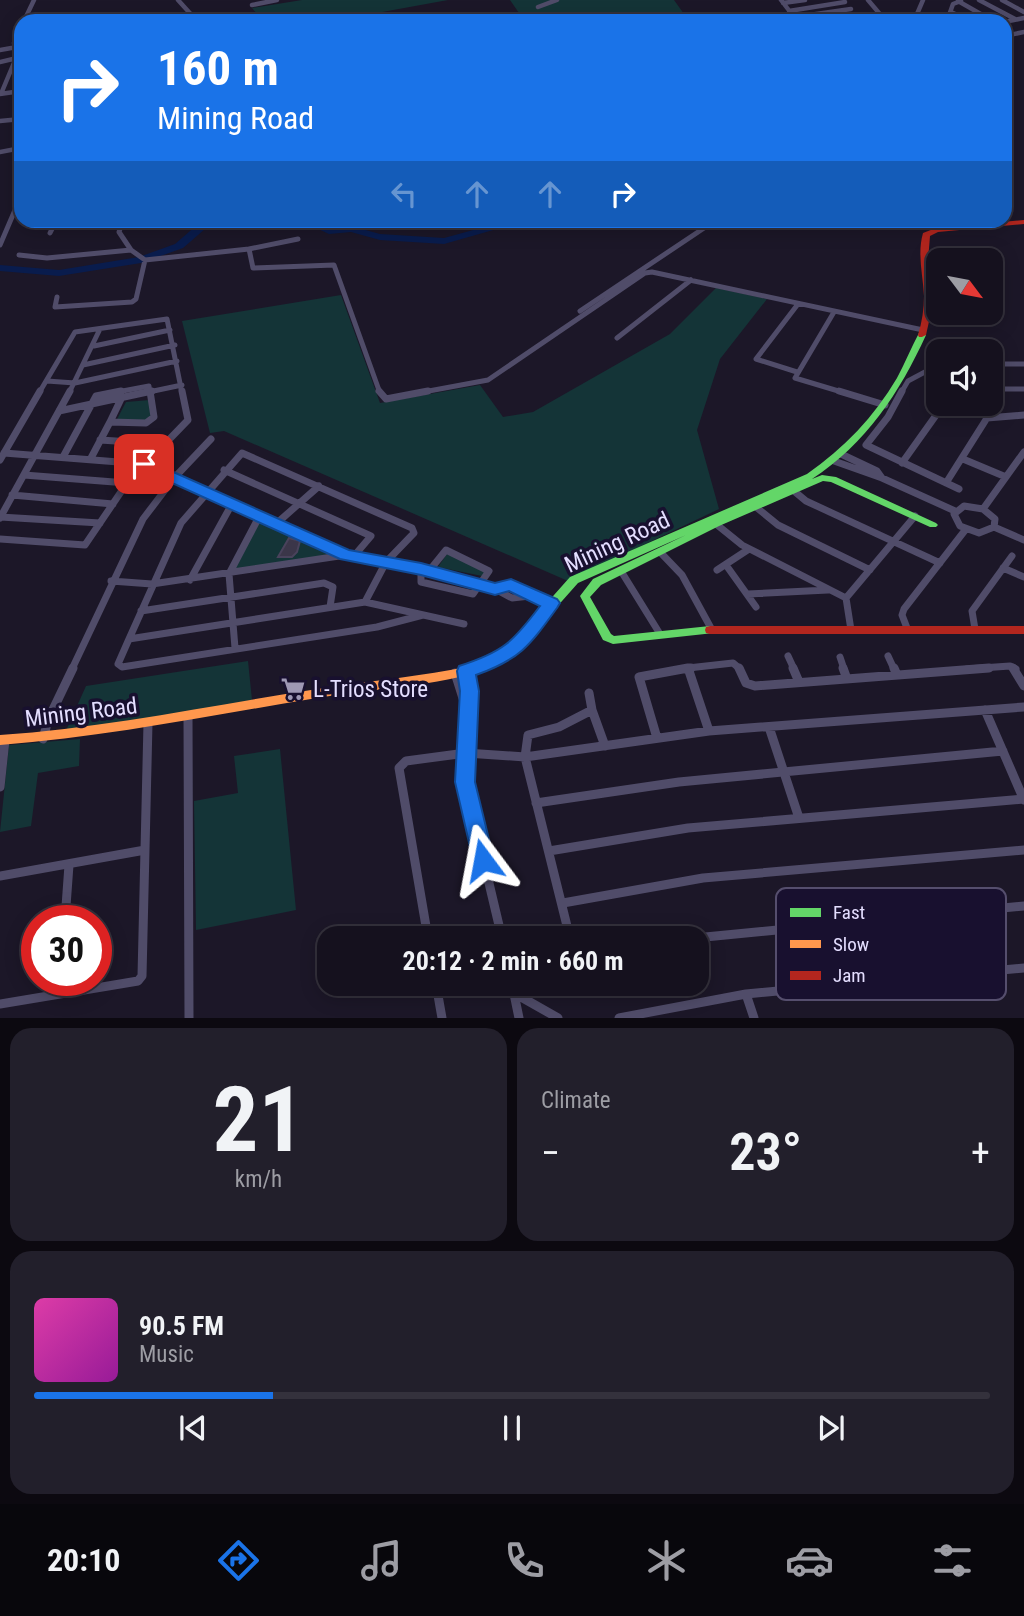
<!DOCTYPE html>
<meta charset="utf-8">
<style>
:root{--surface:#15111e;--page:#221f2b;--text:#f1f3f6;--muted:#9d9da4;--line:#34313c;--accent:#1a73e8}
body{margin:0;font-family:"Roboto Condensed",sans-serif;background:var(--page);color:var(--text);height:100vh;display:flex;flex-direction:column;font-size:26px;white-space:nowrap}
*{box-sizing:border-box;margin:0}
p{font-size:23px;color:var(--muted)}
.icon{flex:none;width:38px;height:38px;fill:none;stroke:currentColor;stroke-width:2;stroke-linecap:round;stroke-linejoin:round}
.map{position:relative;height:1018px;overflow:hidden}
.side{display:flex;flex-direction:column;gap:10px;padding:10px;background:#0c0910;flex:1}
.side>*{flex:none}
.guide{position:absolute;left:14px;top:14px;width:998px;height:214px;border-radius:21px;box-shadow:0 4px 18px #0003,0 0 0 2px var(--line);background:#1a73e8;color:#fff;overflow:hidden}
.needle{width:46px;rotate:122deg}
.fabs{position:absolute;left:926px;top:248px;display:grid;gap:14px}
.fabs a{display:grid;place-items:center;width:77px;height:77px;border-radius:14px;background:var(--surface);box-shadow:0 4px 18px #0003,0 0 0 2px var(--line);font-size:35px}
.speed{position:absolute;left:21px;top:905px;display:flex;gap:14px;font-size:35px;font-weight:700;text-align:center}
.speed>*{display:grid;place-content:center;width:91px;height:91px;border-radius:50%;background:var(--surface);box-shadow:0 4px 18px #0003,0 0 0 2px var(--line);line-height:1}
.speed .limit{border:10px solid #d22;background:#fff;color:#111}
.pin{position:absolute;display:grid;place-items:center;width:60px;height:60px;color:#fff;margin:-30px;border-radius:14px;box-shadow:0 4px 10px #0006}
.me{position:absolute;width:77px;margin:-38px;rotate:347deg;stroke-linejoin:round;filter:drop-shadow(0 0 5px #0008)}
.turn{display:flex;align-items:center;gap:24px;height:147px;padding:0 28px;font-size:32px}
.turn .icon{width:91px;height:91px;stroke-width:2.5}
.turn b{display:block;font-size:49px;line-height:60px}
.lanes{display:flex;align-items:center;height:66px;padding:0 28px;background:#0003;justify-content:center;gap:35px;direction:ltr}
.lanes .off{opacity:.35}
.big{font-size:52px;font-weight:700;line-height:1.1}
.side .widget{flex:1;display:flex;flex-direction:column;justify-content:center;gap:10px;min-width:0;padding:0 24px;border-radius:21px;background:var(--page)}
.side .dial{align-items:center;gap:0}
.dial b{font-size:91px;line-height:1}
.song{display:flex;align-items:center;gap:21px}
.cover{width:84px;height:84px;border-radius:10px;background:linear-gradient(135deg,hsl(320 70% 55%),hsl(300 70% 35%))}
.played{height:7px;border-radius:4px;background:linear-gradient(90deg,var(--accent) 25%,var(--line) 25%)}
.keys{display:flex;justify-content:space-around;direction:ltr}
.heat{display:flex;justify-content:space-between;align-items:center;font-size:38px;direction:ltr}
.side .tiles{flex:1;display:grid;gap:10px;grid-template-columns:1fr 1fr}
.widget:last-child{grid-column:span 2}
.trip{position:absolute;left:317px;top:926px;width:392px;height:70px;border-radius:21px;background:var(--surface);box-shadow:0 4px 18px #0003,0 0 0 2px var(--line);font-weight:700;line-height:70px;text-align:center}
.dock{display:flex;height:112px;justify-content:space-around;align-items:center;background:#08070c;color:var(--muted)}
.dock .icon{width:49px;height:49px}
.dock .selected{color:var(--accent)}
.dock b{font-size:32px;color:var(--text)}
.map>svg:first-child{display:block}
</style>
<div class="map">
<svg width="1024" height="1018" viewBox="0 0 1024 1018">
<rect width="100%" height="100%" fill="#1c1728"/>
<!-- green -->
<path fill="#143437" d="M302 0H448L333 21H263L252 8Z
M510 0H674L689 21H523L512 19 519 13Z
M716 288 767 299 720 359 697 430 719 509 568 581 224 431 210 433 182 321 341 295 380 403 480 385 503 417 533 412 670 334Z
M150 400 151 420 116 421 126 402Z
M259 520 337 554 233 571Z
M447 554 487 570 482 576 438 567Z
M248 661 252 700 64 735 86 686Z
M80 739 79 766 38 773 31 826 0 832 9 745Z
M280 749 296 910 196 930 194 801 238 793 234 756Z"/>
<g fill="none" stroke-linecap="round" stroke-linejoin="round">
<!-- river -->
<path fill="#091c4d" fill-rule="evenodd" d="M215 220H236L205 229 183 248 141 263 59 276 0 271V265L59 270 139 257 175 244 197 225Z
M299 220H314L330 228 351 226 380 234 444 238 510 220H529L444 244 380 240 351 232 329 234Z"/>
</g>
<!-- building -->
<path fill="#3b3649" stroke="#49425b" stroke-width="2" d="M289 538 300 541 297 552 292 557H278Z"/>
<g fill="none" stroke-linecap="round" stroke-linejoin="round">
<!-- street-far3 -->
<path stroke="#504c69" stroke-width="4.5" d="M178 0 197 21
M781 0 791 13
M868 0 879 13 876 21
M979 0 1015 19
M1002 0 1024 12
M958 1 993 21
M783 3 805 0
M252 5 277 0
M538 7 557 0
M789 11 845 2
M951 12 970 21
M795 17 851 9
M24 21 34 0
M157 21 190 15
M234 21H238
M825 21 859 16
M914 21 923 0
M947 21 953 4 961 1
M1004 22 1024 18
M1004 36 1024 32
M0 50 17 47
M0 62 17 58
M0 94 21 91
M1 94 16 58 14 43 21 27
M0 121 21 119
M0 152 21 148"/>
<!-- street-far2 -->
<path stroke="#504c69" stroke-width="5" d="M123 220 119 232 131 250 145 260 249 249 298 239
M176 220H182
M50 233 55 223 71 220
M0 245 21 196
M249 249 253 268 334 265 380 393
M19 255 47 258 131 250
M57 297 55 307 132 302 136 299 145 260
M580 311 716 220
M834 312 795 378 845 393
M617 338 691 280
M94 346 170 330
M990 364H1024
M83 365 175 345
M797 372 756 359 798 304
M47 381 75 383 177 361
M990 389H1024
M39 393 75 332 167 319 182 393
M69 393 99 331
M112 393 149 386 150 393
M144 393 182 385
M418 393 488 380 645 273 652 272 923 330
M901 393 908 381 938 365"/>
<!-- street-far1 -->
<path stroke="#504c69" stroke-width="7" d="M379 391 386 399 428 391
M839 391 885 405
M902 391 888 417 866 445 959 489
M59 411 152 391
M110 422 121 399
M100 440 163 444
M4 453 144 464 344 554
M242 453 412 528 414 533 386 562 365 602 129 639 181 523Z
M841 454 877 471 882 478
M63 457 96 396 121 391
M91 458 110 422 146 423 154 417 150 391
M963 459 1006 477
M0 460 40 391
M834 461 882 478 955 511
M902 463 944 404
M224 470 371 536 354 556
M24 475 127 483
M946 483 987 418 1024 415
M794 491 806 501 940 563
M12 495 113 504
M964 506 983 509 995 519 994 527 979 533 960 526 954 514Z
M756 507 778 525 870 570
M983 509 1024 452
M0 517 100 523
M0 518 70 391
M277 523 319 486
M716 524 742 545 846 598
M994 527 1024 540
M0 539 85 545 127 483 188 420 182 391
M660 552 682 575 712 630
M726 565 756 607
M1003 568 1024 577
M421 569V582L473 594 489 571 446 550 429 571
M717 570 749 549
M621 571 660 634
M190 580 233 502
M111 581 152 584 346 555 421 569 495 589 512 598 530 596
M495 589 510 584 530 596 551 603
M748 594 828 590
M365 602 464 624
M141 611 324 583 333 587 330 607
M907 628 902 615 904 609 966 529
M975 629 972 611 1012 556
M851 630 846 598 915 516
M129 639 118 664 122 667 377 627 423 615
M235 648 229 574 260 515
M788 656 794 669
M888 656 894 669
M840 657 844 669
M688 668 733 663 740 669
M72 669 143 519 175 477 211 439
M681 669H688
M967 669 1010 666 1016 669"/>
<!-- street -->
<path stroke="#504c69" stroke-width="9" d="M688 668H691
M739 668 746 683 755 686 989 668
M793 668 799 682
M843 668 847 679
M894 668 897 675
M1013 668 1024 686
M466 671 469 691 465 782 502 938
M455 673 467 711
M589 693 592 710
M985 710 1024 800
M188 716 189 1018
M769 727 799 818
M657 738 639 677 688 668 709 731
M43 739 48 720 73 668
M0 787 5 740
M536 803 679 782 1003 751
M549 851 688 828 1024 799
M0 876 145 850
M563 903 703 878 1024 850
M65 920 69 865
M832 923 851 986
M428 938 399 768 406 761 466 753 525 757 709 731 1024 707
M570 938 525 757 528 735 559 727 592 710 605 746
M695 938 1024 906
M436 984 442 1018
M512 984 519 1018
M514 993 558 1018
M60 994 61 980
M746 994 754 1018
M0 1004 138 981 142 976 148 723
M619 1018 746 994 1024 968"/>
<!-- fast -->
<path fill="#63d668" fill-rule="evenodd" d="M919 333H922L926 335C900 392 866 444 812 479L822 475 836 477 936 523 938 525 936 527H930L831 482 823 481 719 526 601 585 590 597 611 634 614 636 710 626 714 627 715 630 714 633 613 644 603 640 580 596 593 579 686 535 578 583 515 654 479 672 475 673 471 672 470 669 471 666 507 648 570 577 807 474C844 448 874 417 897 378 905 363 911 348 919 333Z"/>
<!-- slow -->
<path fill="#ff974d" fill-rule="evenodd" d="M475 665 479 666 480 669 479 672C424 688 366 689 311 699 207 716 105 737 0 745V735C105 728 208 706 311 690 366 681 421 677 475 665Z"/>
<!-- jam -->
<path fill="#b3261e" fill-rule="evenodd" d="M1024 220V224L938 232 930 236 928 261 932 308 926 335 922 337H919L918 335C922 322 924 309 924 296 923 275 917 254 923 233L936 228Z
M710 626H1024V634H710L706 633 705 630 706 627Z"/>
</g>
<!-- route -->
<path fill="#1a73e8" stroke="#114b97" stroke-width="2" d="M144 459 349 550 421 563 495 583 511 579 557 599 560 603 557 608C530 645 521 659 476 675L479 691 475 782 494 860 490 866 483 869 476 866 473 860 455 782 460 691 457 671 459 666C503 652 513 642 540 606L509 591 495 595 421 575 340 559 139 468V461Z"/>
<!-- icons -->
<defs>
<g id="supermarket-bare" transform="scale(1.89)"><path d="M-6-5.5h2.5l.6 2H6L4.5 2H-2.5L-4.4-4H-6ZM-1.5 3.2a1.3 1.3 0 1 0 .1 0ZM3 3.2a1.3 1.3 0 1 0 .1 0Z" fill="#9e98b4" stroke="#18102f" stroke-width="2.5" paint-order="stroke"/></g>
</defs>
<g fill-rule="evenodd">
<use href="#supermarket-bare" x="293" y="689"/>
</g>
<g text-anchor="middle" stroke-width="7" stroke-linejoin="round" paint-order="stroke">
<!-- street labels -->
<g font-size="23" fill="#e4deff" stroke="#18102f">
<text transform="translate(617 542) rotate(-25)" y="8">Mining Road</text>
<text transform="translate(81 712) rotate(-7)" y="8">Mining Road</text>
</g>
<!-- poi labels -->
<g font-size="23" fill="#e4deff" stroke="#18102f" text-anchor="start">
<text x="313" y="697">L-Trios Store</text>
</g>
</g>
<!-- legend -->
<rect x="776" y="888" width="230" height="112" rx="10" fill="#18102f" stroke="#554e6d" stroke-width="2"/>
<rect x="790" y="908" width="31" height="9" fill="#63d668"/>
<rect x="790" y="940" width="31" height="8" fill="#ff974d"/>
<rect x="790" y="971" width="31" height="9" fill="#b3261e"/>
<g font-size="19" fill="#e4deff">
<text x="833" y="919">Fast</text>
<text x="833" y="951">Slow</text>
<text x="833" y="982">Jam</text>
</g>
</svg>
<div class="fabs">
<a><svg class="needle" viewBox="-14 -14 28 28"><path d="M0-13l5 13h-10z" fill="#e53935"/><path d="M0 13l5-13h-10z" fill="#9d9da4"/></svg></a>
<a><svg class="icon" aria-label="sound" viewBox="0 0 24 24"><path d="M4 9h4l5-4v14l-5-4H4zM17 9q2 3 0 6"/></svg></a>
</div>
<div class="speed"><div class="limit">30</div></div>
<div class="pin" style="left:144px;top:464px;background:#d93025"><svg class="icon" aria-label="arrive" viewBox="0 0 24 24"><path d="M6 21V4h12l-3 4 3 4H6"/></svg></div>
<svg class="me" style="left:483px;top:860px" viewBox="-20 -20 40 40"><path d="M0-17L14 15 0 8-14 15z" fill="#1a73e8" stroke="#fff" stroke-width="4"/></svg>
<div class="trip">20:12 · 2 min · 660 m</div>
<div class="guide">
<div class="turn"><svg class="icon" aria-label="right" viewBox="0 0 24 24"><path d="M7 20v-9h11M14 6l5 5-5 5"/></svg><div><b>160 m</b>Mining Road</div></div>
<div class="lanes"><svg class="icon off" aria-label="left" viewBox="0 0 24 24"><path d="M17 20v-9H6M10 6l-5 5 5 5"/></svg><svg class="icon off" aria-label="ahead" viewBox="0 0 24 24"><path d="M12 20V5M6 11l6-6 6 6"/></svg><svg class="icon off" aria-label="ahead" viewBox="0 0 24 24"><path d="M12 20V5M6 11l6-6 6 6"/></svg><svg class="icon" aria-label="right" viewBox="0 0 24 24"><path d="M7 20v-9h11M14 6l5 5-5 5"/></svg></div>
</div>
</div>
<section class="side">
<div class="tiles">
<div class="widget dial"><b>21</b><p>km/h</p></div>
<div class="widget"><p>Climate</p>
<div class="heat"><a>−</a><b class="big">23°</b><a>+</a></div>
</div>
<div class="widget">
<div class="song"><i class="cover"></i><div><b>90.5 FM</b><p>Music</p></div></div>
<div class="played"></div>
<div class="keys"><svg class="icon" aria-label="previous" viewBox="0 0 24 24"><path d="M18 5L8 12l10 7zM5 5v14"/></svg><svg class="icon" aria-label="pause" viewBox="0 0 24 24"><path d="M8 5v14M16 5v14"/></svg><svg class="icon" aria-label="next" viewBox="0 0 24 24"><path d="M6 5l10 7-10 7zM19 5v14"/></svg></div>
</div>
</div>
</section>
<nav class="dock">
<b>20:10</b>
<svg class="icon selected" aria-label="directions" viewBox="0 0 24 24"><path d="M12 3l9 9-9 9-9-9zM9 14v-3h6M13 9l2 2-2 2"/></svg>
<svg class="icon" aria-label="music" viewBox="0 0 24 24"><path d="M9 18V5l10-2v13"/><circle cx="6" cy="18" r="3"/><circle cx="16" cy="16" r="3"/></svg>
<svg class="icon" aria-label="phone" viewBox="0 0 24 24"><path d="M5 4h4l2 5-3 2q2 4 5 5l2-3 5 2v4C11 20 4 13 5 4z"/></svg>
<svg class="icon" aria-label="climate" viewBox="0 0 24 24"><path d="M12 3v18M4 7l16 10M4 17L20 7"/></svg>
<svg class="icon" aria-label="car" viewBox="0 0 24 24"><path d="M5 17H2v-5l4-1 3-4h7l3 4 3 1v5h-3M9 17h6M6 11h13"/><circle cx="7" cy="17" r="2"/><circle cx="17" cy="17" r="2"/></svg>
<svg class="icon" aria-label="filters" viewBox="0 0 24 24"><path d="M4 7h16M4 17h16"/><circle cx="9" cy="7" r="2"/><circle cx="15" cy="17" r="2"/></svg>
</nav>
